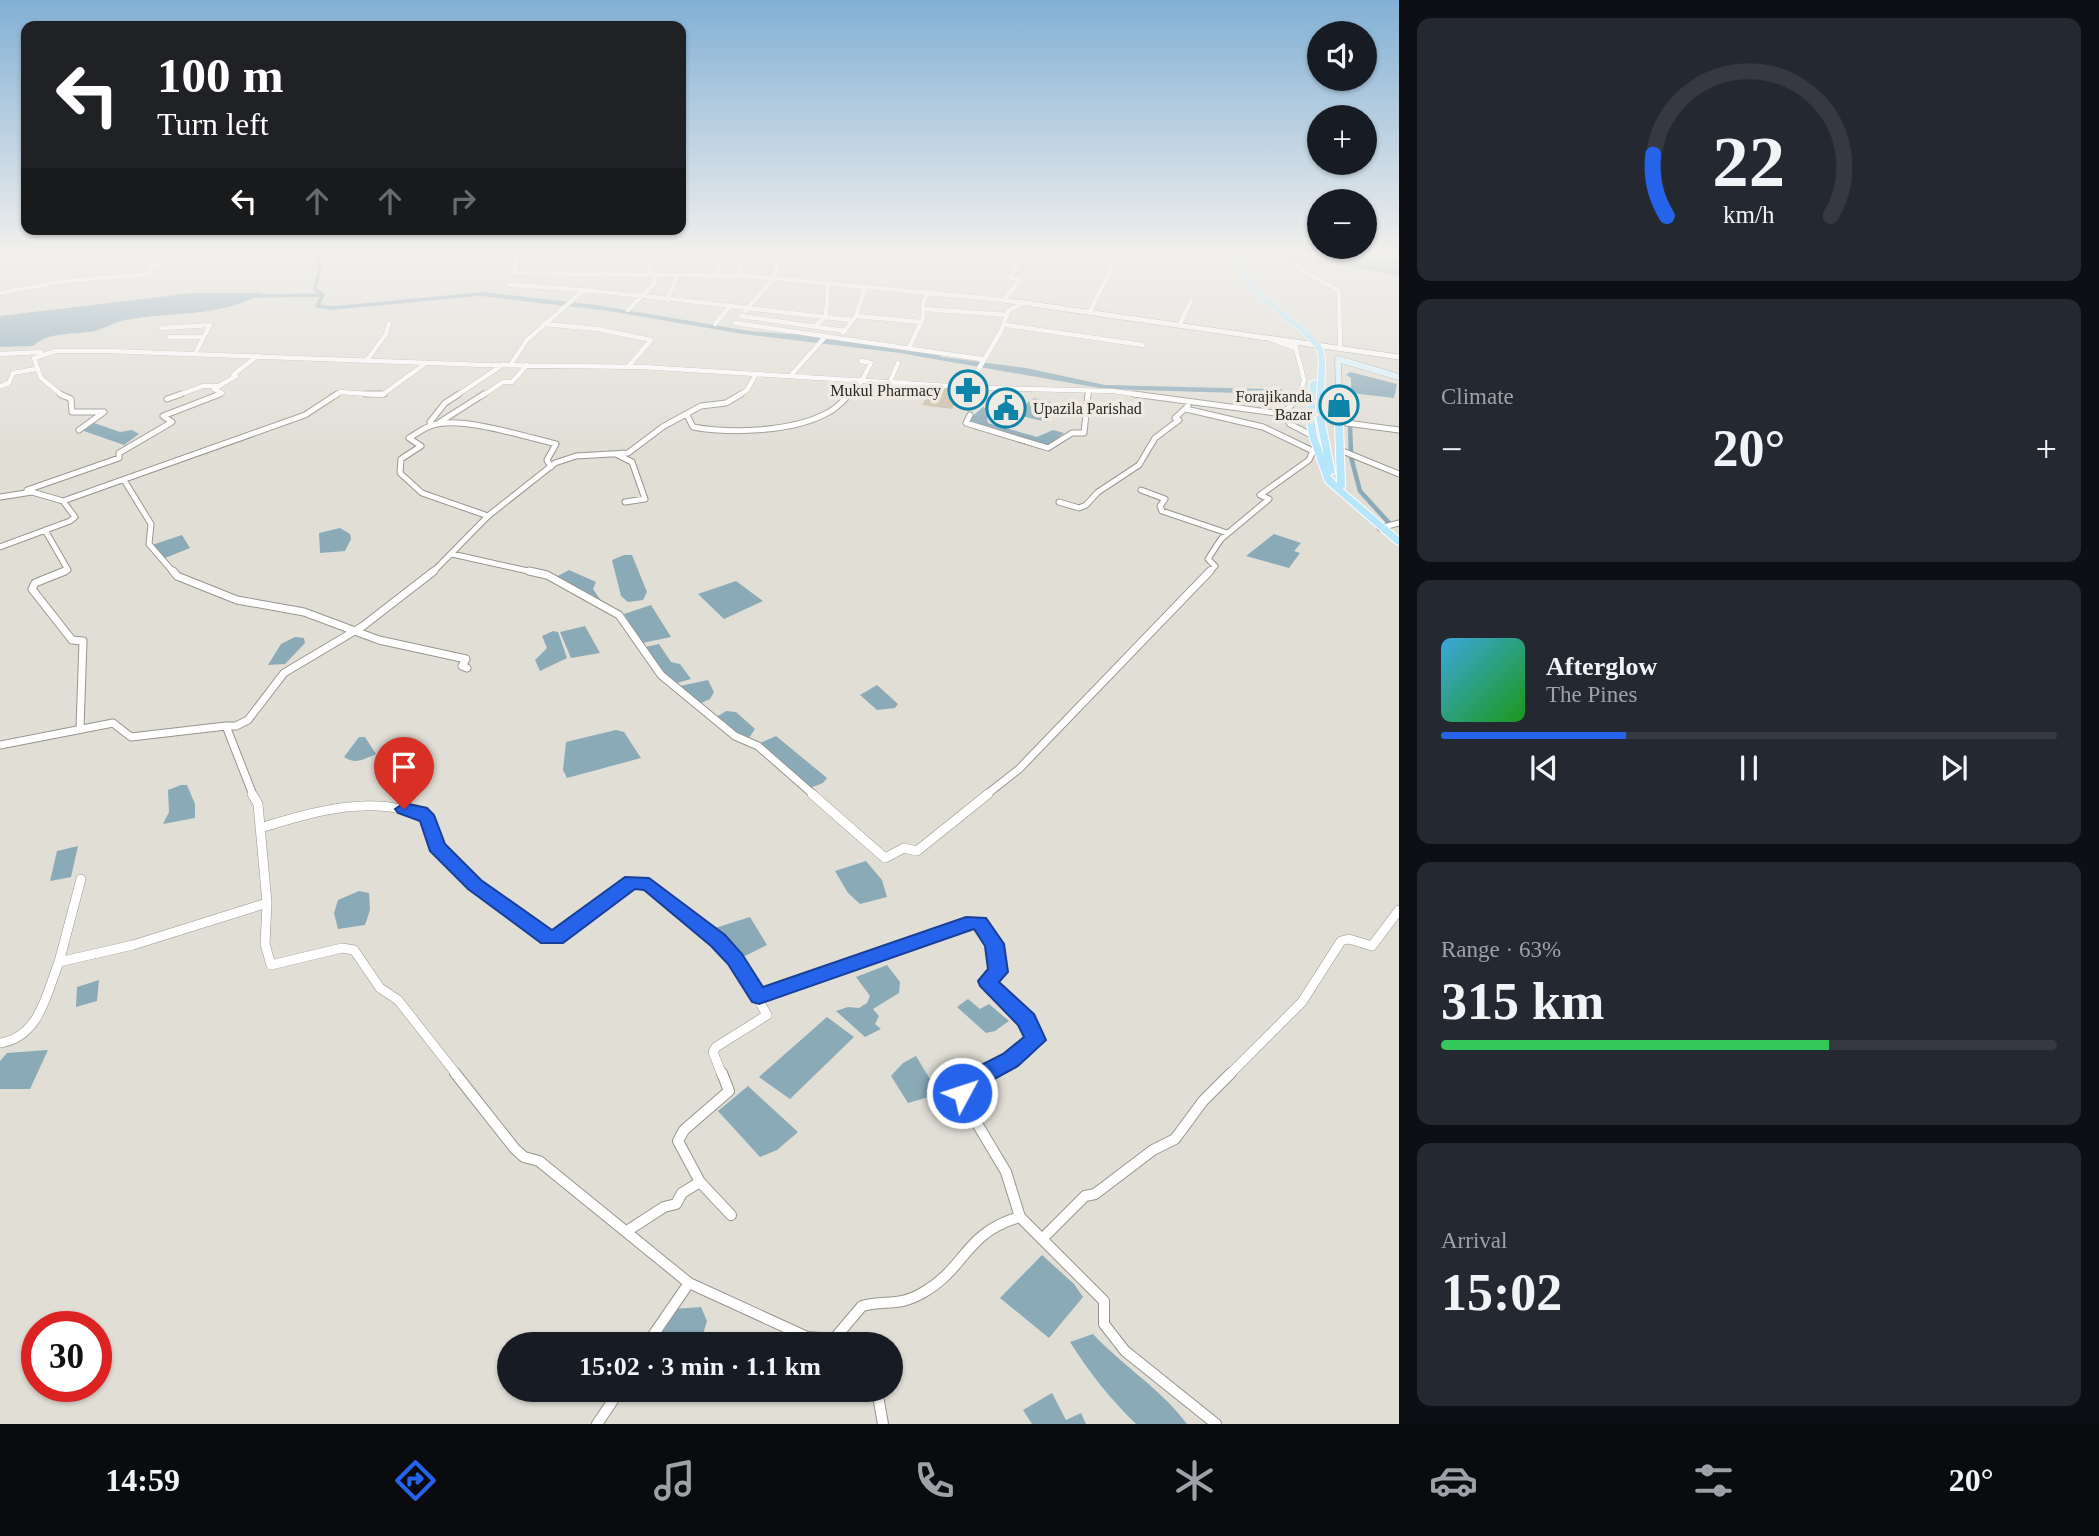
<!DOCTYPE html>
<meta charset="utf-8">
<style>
:root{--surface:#171b24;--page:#242831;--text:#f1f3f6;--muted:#9ea1a6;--line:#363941;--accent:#2563eb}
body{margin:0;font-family:Georgia,serif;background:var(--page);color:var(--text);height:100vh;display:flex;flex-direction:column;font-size:26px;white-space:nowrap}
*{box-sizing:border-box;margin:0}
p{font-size:23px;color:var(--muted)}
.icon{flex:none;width:38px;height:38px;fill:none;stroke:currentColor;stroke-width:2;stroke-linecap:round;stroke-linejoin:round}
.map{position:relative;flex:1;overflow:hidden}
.panel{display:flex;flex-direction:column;gap:18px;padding:18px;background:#0d0f14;width:700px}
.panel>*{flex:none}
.guide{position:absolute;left:21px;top:21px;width:665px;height:214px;border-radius:14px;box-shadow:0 2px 5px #0004;background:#202124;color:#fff;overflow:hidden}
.fabs{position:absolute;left:1307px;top:21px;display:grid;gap:14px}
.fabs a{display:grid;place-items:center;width:70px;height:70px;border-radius:50%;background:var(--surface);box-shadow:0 2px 5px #0004;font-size:35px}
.speed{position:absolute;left:21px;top:1311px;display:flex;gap:14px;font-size:35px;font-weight:700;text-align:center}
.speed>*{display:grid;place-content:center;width:91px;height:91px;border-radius:50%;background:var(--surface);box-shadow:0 2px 5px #0004;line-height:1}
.speed .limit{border:10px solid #d22;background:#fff;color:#111}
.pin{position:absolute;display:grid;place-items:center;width:60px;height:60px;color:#fff;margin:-72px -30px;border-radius:50% 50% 50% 0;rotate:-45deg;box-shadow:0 0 7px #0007}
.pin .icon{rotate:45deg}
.me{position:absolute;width:77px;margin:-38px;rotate:50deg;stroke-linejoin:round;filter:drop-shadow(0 0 5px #0008)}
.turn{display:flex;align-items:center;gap:24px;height:147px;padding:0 21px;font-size:32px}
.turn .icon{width:91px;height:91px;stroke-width:2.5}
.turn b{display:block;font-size:49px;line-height:60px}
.lanes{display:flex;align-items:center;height:66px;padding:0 21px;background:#0003;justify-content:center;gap:35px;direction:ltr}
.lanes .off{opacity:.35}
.big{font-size:52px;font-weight:700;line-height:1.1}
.panel .widget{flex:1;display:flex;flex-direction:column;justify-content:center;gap:10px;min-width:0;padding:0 24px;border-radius:14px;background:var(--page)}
.panel .dial{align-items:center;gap:0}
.dial svg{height:182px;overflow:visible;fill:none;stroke:var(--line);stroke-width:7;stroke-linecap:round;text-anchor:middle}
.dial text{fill:var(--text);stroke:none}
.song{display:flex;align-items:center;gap:21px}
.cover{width:84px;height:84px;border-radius:10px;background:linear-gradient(135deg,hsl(200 70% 55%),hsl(120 70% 35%))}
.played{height:7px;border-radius:4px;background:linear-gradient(90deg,var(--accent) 30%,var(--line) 30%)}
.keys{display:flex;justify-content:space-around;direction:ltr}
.heat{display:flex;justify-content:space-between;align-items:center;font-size:38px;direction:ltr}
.charge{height:10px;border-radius:5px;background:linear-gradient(90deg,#34c759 63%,var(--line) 0)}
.trip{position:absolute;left:497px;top:1332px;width:406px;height:70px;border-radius:35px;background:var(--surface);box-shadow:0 2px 5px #0004;font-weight:700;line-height:70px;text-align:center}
.tabs{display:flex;height:112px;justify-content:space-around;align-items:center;background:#090b0e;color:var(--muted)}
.tabs .icon{width:49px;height:49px}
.tabs .selected{color:var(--accent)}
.tabs b{font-size:32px;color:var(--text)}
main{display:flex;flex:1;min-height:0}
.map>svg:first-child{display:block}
</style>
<main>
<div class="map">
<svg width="1399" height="1424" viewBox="0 0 1399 1424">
<rect width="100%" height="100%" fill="#e1ded6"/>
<!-- green -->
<path fill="#c8bea5" d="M931 387 963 389 952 409 922 405Z"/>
<!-- water -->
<path fill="#8aaab8" d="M1260 253H1399V276L1382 272Z
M484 292 596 305 749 331 804 335 934 353 942 357 1026 368 1105 385 1266 389 1273 394 1105 389 900 353 743 334 609 311 472 295Z
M193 293H262C221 318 171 311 125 320 115 322 105 328 95 331 75 335 48 331 33 346L0 347V316Z
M1350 372 1397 384 1394 398 1351 393V378L1346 375Z
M1034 398 1061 405 1062 407 1047 422 1013 414Z
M983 407 993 412 987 418 988 423 1037 437 1053 430 1064 433 1047 446 1015 439 967 421Z
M94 423 120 432 132 430 139 434 124 445 84 431 88 424Z
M340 528 350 534 351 539 345 551 320 553 319 533Z
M1274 534 1301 543 1294 551 1300 553 1289 568 1246 556Z
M182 535 190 548 165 558 152 545Z
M624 555H632L647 592 643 600 628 602 621 596 612 560Z
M569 570 596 582 593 589 600 599 596 602 556 577Z
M736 581 763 601 724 619 698 594Z
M651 605 671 637 642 643 624 614Z
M585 626 600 653 571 658 560 632Z
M553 631 558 632 567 658 540 671 535 660 547 648 542 636Z
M295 637 304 638 305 643 285 664 268 665 281 644Z
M659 644 671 662 680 664 691 679 673 684 645 647Z
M708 680 714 692 710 699 697 705 688 699 680 686Z
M877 685 898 704 895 708 877 710 860 695Z
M726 711 736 712 755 729 749 738 739 735 715 718Z
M616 730 624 732 641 758 567 778 563 770 566 742Z
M776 736 827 778 823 783 810 788 760 743Z
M359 737H365L376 754C364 759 356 765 344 757Z
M181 785H187L195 804V818L163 824 169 812 168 790Z
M78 846 71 877 50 881 57 851Z
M866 861 882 880 887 897 860 904 848 893 835 871Z
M359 891 369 893 370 910 365 925 338 929 334 913 338 900Z
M750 917 767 945 741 958 721 936 714 935 715 928Z
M887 965 900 982 899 993 873 1009 879 1016 875 1024 881 1029 865 1037 836 1011 848 1007 859 1008 867 1003 870 996 856 977Z
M99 980 97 1001 76 1007 77 987Z
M968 999 980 1009 989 1004 1009 1021 995 1031 986 1033 957 1007Z
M827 1017 854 1037 790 1099 759 1077Z
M48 1050 30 1089H0V1061L7 1053Z
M916 1056 939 1094 908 1103 891 1076 903 1063Z
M748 1086 798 1132 777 1150 760 1157 718 1111Z
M1042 1255 1074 1284 1083 1297 1049 1338 1000 1298Z
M701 1307 707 1321 700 1344H657L673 1309Z
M1093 1334C1123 1366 1162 1390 1187 1424H1136C1110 1399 1089 1372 1070 1342Z
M1052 1393 1066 1420 1081 1413 1086 1424H1032L1023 1410Z"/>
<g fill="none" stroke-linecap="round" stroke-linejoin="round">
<!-- canal-far1 -->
<path stroke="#8aaab8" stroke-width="3.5" d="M316 253 320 269 315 289 323 295 317 306 333 308 481 294
M251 296 321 295
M1262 391H1281"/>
<!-- canal -->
<path stroke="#8aaab8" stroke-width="4.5" d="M1350 426 1351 453
M1351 457 1360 491 1390 524"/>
<!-- minor-far4 casing -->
<g stroke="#98958d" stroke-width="5">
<path id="minor-far4" d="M517 253 514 273 748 276 1004 300 1020 280 1009 278 1018 266 999 263 1005 253
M649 253 650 273
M1295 266 1339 291 1340 348
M715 275 726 253
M738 276 747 253
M509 285C625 291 738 308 853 320
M0 293 65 281 150 274 151 267 170 260 277 253
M667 300 678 274
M924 309 1007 315
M628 310 654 284 655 273
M745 311 774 278 780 253
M1090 311 1117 257
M741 316 845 331
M856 316 922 322
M735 323 981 359
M544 324 598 329 651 340 628 367
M715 324 730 306
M1180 324 1191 301
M1006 325 1143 345
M814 327 826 316 828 284
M162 328 210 325 195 354
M843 333 856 316 865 288
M169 337H204
M1270 339 1296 348
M1299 342 1295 345 1304 380 1300 396
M909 348 923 318V303L928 292
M0 354 41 352
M367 360 386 334 389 323
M511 364 527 340 585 289
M792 374 825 337
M890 382 898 363
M0 386 9 383 13 373 36 369
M968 387 1001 331 1008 311 1023 303
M63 396 41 378 34 358 56 351H109L484 365 642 367 982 388 1113 391 1147 396
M176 396 203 386H217
M215 396 222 393 214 389 236 376 233 375 257 356
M335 396 340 392 382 395 426 363
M456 396 504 364
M482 396 503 382H512L527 365
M738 396 747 390 756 374
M848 396 859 386 871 363 861 361
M1088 396 1089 391"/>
</g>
<!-- minor-far3 casing -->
<g stroke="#98958d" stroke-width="7">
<path id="minor-far3" d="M60 394 71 399 72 412H104L79 430
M366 394H384
M1134 394 1283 414
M167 399 181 394
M1186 409 1263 427 1313 451 1309 460 1260 495 1269 499 1221 539 1208 559 1215 566 1208 573
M1283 414 1301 394
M1283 414 1290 424 1313 436
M687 415 693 427C731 434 794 432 829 412 837 408 844 400 850 394
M970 415 966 423 1048 448 1072 433H1084L1088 394
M440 422 484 394
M1339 422 1399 430
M432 425 430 422 445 403 459 394
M1340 450 1399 474
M616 454 632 462 645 499 625 502
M124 480 151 524 149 544 174 573
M27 490 119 458V453L172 422 163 416 220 394
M1141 490 1165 499 1160 506 1162 511 1227 533
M0 497 32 492 63 501
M1059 502 1079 508 1086 505 1098 492 1139 465 1155 438 1179 420 1175 418 1188 406
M488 516 422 493 400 473 401 459 421 446 409 438C416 434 425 427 433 425 462 416 526 437 556 444L547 460 551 467
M1380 528 1399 523
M45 530 68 570 61 573
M0 547 70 521 75 517 63 501 305 415 337 394
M452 554 537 573
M432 573 488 516 555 463 576 456 628 453 664 426 701 406 726 403 741 394"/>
</g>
<!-- minor-far2 casing -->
<g stroke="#98958d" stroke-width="9">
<path id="minor-far2" d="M65 571 35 583 32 589 72 640 83 641 80 728
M173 571 177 576 237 600 304 612 379 640 466 659 462 666 467 668
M529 571 547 575 619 615 661 675 735 736 758 746 814 795
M0 745 113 723 131 737 226 726
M253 795 226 726H236L248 720 284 673 363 626 434 571
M986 795 1019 769 1210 571"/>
</g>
<!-- minor-far1 casing -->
<g stroke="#98958d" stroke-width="10">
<path id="minor-far1" d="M812 794 885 858 904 848 917 851 988 794
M260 828C312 812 377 792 428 819 446 874 502 907 548 938L557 937 632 882 649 884 735 959 767 1015 716 1047 713 1052 722 1075
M81 879 59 962 133 945 267 903 258 804 252 794
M267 903 265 944 271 965 342 948 354 950 380 988 398 1000 457 1075
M759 997 973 922 980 923 995 944 998 972 988 980 990 986 1026 1020 1036 1040 1010 1060 983 1075
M0 1043C40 1037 46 994 59 962
M1229 1075 1302 1002 1341 941 1349 939 1372 946 1399 910"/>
</g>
<!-- minor casing -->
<g stroke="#98958d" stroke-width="12">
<path id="minor" d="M455 1073 515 1149 524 1157 539 1161 689 1283 807 1337 834 1339 862 1306C886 1299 897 1308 924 1292 967 1267 964 1233 1020 1217L1104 1301V1324L1125 1351 1216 1424
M987 1073 964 1085 966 1105 1006 1172 1020 1217
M700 1182 731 1215
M627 1231 664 1207 676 1204 682 1193 700 1182 678 1141 684 1130 729 1091 722 1073
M1043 1238 1085 1196 1095 1194 1153 1150 1175 1139 1203 1101 1231 1073
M647 1344 689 1283
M877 1390 883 1424
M597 1424 620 1390"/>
</g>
<!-- tertiary casing -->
<g stroke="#98958d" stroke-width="6">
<path id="tertiary" d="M1004 300 1399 357"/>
</g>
<!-- secondary-far1 casing -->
<g stroke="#98958d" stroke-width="7">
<path id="secondary-far1" d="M1339 396 1338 359 1399 377"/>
</g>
<!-- secondary casing -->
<g stroke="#98958d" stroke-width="9">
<path id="secondary" d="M1339 394V422"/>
</g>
<!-- primary casing -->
<g stroke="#fff" stroke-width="2">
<path id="primary" d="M1320 347 1323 349 1325 360 1324 413 1321 415 1324 417 1335 473 1330 475 1337 483 1335 422 1339 420 1343 422 1345 487 1343 489 1399 537V545L1396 544 1325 482 1309 436 1306 416 1310 414 1307 412 1310 382 1317 380 1315 412 1311 414 1314 416 1317 436 1324 456 1316 417 1319 415 1316 413 1319 360 1317 349Z"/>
</g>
<!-- minor-far4 -->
<use href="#minor-far4" stroke="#fff" stroke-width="4.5"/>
<!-- minor-far3 -->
<use href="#minor-far3" stroke="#fff" stroke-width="5"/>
<!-- minor-far2 -->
<use href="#minor-far2" stroke="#fff" stroke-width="7"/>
<!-- minor-far1 -->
<use href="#minor-far1" stroke="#fff" stroke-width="9"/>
<!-- minor -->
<use href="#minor" stroke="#fff" stroke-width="10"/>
<!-- tertiary -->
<use href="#tertiary" stroke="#fff" stroke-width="5"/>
<!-- secondary-far1 -->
<use href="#secondary-far1" stroke="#daf3fd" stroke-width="6"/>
<!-- secondary -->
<use href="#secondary" stroke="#daf3fd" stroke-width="7"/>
<!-- primary -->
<use href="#primary" fill="#b6e6fb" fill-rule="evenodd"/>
<!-- primary-bridge casing -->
<g stroke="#fff" stroke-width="7" stroke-linecap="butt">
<path id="primary-bridge" d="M1238 253C1242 298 1296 315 1320 349"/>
</g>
<!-- primary-bridge -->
<use href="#primary-bridge" stroke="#b6e6fb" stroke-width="6"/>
</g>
<!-- sky -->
<linearGradient id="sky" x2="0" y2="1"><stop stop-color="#82b0d5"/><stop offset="0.56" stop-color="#f2f0ed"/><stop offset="1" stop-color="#f2f0ed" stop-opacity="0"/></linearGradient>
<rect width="1399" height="453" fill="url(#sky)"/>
<!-- route -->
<path fill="#2563eb" stroke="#184099" stroke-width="2" d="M404 803 427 808 434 815 445 844 481 880 552 930 625 877 649 878 725 935 742 954 763 987 966 917 986 918 1004 944 1008 972 999 982 1034 1014 1046 1040 1018 1066 974 1090 970 1099 962 1102 955 1099 952 1093 956 1078 1003 1054 1024 1037 1018 1025 980 986 978 981 988 969 985 946 974 929 759 1004 752 1002 728 964 711 946 644 890 635 889 563 943H541L468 889 430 851 420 821 398 813 395 809Z"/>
<!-- icons -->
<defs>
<g id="pharmacy-ring" transform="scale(2.0125)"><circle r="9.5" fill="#efebe3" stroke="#0e84a9" stroke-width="1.5"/><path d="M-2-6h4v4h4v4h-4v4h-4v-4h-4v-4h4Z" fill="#0e84a9"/></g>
<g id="shop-ring" transform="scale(2.0125)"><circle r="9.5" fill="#efebe3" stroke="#0e84a9" stroke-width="1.5"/><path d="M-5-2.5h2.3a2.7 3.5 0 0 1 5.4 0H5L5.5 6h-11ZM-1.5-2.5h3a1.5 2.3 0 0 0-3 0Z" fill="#0e84a9"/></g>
<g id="civic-ring" transform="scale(2.0125)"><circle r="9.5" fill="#efebe3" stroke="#0e84a9" stroke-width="1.5"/><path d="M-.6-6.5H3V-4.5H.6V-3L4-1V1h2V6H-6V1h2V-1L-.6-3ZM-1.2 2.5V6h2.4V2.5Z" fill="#0e84a9"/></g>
</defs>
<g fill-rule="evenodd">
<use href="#pharmacy-ring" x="968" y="390"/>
<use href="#shop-ring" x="1339" y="405"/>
<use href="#civic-ring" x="1006" y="408"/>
</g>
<g text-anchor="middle" stroke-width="7" stroke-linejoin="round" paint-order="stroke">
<!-- far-poi labels -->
<g font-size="16" fill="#282623" stroke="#efebe3" text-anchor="end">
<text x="941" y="396">Mukul Pharmacy</text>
<text x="1312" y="402">Forajikanda<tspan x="1312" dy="18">Bazar</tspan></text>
<text x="1033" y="414" text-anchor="start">Upazila Parishad</text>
</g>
</g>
</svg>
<div class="fabs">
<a><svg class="icon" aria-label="sound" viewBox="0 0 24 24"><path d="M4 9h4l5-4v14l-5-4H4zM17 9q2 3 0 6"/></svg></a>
<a>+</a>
<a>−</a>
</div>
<div class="speed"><div class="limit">30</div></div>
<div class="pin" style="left:404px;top:809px;background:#d93025"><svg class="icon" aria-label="arrive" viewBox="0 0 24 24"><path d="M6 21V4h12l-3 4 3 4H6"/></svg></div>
<svg class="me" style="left:962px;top:1093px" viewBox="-20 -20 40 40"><circle r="17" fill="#2563eb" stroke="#fff" stroke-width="3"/><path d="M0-11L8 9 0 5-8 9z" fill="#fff"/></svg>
<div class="trip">15:02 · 3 min · 1.1 km</div>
<div class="guide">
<div class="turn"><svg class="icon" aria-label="left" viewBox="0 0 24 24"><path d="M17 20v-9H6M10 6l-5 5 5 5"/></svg><div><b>100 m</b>Turn left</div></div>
<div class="lanes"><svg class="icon" aria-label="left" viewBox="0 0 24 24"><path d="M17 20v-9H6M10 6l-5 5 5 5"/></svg><svg class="icon off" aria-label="ahead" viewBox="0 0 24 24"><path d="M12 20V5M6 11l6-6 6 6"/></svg><svg class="icon off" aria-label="ahead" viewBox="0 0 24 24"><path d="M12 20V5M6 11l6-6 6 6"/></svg><svg class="icon off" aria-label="right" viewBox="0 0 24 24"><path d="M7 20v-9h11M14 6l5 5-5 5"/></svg></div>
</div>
</div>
<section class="panel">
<div class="widget dial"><svg viewBox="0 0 100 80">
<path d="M14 69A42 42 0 1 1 86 69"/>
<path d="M14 69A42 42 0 0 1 8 42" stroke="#2563eb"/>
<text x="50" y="56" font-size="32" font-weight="700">22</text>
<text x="50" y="72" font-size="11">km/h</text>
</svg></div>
<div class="widget"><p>Climate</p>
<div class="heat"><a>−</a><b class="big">20°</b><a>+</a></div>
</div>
<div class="widget">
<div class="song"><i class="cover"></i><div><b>Afterglow</b><p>The Pines</p></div></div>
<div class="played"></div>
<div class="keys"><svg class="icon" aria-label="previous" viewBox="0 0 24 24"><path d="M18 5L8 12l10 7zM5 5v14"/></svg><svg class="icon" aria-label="pause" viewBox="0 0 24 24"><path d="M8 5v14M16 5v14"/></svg><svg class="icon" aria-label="next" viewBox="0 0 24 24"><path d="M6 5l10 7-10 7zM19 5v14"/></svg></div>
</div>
<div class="widget"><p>Range · 63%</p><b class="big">315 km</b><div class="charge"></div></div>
<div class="widget"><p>Arrival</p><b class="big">15:02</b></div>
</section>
</main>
<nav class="tabs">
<b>14:59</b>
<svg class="icon selected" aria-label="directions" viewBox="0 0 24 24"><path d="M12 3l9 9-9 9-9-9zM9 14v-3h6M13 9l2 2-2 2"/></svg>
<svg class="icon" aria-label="music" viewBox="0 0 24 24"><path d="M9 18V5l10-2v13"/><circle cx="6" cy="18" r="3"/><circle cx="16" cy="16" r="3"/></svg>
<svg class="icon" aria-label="phone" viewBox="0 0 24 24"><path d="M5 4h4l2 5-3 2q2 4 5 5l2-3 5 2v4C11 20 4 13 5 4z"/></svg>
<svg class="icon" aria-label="climate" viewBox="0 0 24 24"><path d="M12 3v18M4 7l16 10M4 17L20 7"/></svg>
<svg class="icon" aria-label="car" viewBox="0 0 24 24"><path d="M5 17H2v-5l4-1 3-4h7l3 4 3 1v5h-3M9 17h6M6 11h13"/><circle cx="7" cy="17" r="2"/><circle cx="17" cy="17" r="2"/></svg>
<svg class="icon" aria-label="filters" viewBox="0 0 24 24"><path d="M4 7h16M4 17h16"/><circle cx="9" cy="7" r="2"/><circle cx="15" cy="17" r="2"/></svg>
<b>20°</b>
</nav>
